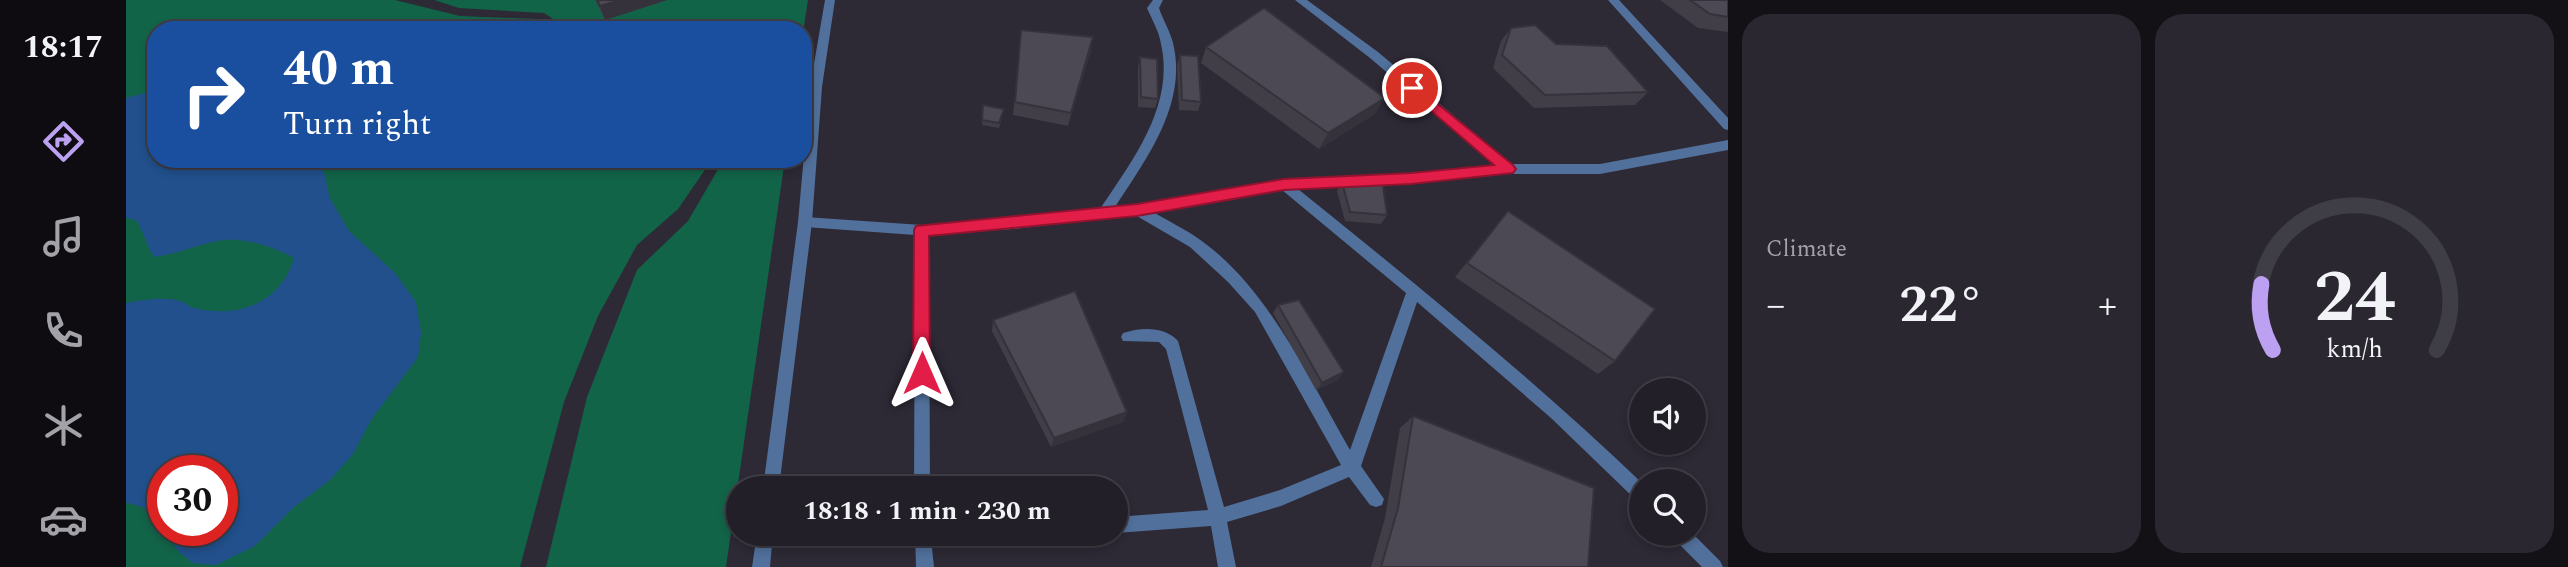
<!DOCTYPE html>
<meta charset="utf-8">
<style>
:root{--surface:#221f28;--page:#2a2730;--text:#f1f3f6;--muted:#a2a2a8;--line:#3f3d45;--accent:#bca0f2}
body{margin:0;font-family:Spectral,serif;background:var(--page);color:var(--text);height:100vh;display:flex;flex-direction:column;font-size:26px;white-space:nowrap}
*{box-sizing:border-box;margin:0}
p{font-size:23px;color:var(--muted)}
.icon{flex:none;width:38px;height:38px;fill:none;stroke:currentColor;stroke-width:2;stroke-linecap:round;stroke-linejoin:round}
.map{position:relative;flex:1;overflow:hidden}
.details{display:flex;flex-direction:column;gap:14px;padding:14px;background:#131116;width:840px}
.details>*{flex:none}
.top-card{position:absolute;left:21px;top:21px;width:665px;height:147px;border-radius:28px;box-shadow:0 4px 10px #0003,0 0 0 2px var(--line);background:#1a4fa0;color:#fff;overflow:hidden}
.tools{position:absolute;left:1503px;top:378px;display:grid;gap:14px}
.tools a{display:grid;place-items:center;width:77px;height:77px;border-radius:50%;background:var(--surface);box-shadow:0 4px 10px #0003,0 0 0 2px var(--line);font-size:35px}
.speed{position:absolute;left:21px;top:455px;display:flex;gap:14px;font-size:35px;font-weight:700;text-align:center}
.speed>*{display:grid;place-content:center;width:91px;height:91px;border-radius:50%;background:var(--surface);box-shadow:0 4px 10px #0003,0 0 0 2px var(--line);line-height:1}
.speed .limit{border:10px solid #d22;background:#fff;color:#111}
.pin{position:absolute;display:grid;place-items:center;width:60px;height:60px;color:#fff;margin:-30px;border:4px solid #fff;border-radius:50%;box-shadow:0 2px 7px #0007}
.me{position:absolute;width:77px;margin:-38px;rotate:0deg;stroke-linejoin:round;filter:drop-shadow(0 0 5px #0008)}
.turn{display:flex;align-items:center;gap:24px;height:147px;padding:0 21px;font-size:32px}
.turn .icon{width:91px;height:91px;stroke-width:2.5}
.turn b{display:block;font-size:49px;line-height:60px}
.big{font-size:52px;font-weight:700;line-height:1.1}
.details .card{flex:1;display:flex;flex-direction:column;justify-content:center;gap:10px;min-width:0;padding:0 24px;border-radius:28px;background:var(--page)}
.details .dial{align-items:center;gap:0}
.dial svg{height:182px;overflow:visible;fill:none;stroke:var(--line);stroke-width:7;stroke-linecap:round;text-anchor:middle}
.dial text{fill:var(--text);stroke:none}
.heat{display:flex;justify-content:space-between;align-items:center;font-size:38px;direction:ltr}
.details .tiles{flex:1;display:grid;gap:14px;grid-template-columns:repeat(2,1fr)}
.trip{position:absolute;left:600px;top:476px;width:402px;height:70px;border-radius:35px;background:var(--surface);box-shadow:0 4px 10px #0003,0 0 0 2px var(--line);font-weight:700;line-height:70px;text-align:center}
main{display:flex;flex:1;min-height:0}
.menu{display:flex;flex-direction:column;width:126px;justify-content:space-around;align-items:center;background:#0e0c10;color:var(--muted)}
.menu .icon{width:49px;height:49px}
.menu .current{color:var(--accent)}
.menu b{font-size:32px;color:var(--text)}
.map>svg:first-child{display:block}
</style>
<main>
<nav class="menu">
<b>18:17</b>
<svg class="icon current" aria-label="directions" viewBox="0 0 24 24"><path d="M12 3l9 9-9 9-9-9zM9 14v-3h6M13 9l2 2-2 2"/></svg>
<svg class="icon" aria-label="music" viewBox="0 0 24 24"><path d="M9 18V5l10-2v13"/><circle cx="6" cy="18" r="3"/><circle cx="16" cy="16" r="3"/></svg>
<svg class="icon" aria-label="phone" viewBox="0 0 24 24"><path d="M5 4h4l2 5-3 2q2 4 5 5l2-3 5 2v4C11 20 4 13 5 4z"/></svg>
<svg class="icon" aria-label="climate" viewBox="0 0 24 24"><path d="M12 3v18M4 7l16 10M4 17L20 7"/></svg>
<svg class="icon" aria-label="car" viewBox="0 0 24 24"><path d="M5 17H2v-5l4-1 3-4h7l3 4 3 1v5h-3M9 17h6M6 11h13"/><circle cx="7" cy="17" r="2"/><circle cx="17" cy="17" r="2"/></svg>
</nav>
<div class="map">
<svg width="1602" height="567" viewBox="0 0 1602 567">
<rect width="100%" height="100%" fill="#2d2935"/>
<!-- green -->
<path fill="#126448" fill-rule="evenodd" d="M0 0H269L334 16 411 19 426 30H30V159L585 161 552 209 511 245 472 316 438 402 394 567H0ZM37 471H96V530H37Z
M308 0H682L677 33V30H444L418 13 333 8Z
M598 159H659L600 567H420L461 397 511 270 562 221Z"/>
<!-- water -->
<path fill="#21508c" d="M30 90V159H195L204 198 223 231 269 273 290 302 295 333 292 357 245 420 227 454 204 480 168 507 129 546 90 565 67 563 53 552 37 530H96V471H37V530C27 512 20 506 0 503V303C16 300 39 296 54 301 59 302 63 307 69 308 112 319 156 302 168 258 148 247 121 238 98 240 75 243 52 254 28 257 20 245 18 232 10 220L0 218V98Z"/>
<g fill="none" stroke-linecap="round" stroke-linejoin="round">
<!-- minor -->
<path fill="#51709b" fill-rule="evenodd" d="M1027 0H1037L1033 8C1037 20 1044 31 1047 43 1062 104 1020 159 989 207L1158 180 1285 174 1369 165 1244 58 1169 0H1181L1252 52 1385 164H1474L1602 140V150L1474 174H1382L1285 184 1172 189C1290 284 1406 378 1516 483V502L1510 500 1425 418 1291 302 1235 466 1258 499 1256 505 1250 507 1244 505 1223 477 1155 506 1101 522 1110 567H1092L1085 526 990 533V517L1082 510 1040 349 1033 342 997 341 995 337 997 333C1015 327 1039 326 1052 341L1098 507 1154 490 1215 465 1129 312 1102 282 1064 247 1009 215 887 229 803 235 804 488H788L789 235 679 227 672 222 679 217 796 225 887 219 974 209C1006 161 1049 106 1035 44 1033 31 1026 20 1021 8ZM1156 190 1280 293 1224 450C1183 379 1142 287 1073 239 1059 229 1042 221 1027 212Z
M1482 0H1493L1602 118V130L1598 129Z
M789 534H888L886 540 880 542 806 548 808 567H790Z
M1547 534H1567L1594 561 1597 567H1576L1549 540Z"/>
<!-- tertiary -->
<path fill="#51709b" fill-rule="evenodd" d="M699 0H709L696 87 686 222 653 488H637L672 222 684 87Z
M631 534H647L644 567H626Z"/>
</g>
<!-- wall -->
<path fill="#413e48" d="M469 0H541L479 20Z
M1534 0H1602V32L1572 28Z
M1385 28 1430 44 1522 92 1509 105 1408 108 1367 68 1375 41Z
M895 30 965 51 942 126 887 115Z
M1080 47 1249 114 1193 149 1075 63Z
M1054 55 1075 102 1072 111 1053 110 1051 65Z
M1014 57 1032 99 1029 108 1012 107V67Z
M857 105 877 114 873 128 856 125Z
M1216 182 1261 215 1255 224 1219 221 1211 191Z
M1382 211 1489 361 1472 374 1329 277Z
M1152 305 1212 380 1190 390 1147 313Z
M867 320 1001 412 997 422 925 447 866 331Z
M1287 416 1462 567H1245L1259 518 1274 428Z"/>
<!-- shaded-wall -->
<path fill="#35323b" d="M495 0H541L479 20 474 6Z
M967 37 965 51 942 126 945 113Z
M1259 98 1249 114 1193 149 1202 133Z
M1218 372 1212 380 1190 390 1196 383Z
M1001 412 997 422 925 447 928 438Z"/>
<!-- building -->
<path fill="#4c4854" stroke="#35323b" stroke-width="2" d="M471 0H495L474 6Z
M1564 0H1602V17L1584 14Z
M1138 8 1259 98 1202 133 1080 47Z
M1409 25 1430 44 1481 46 1522 92 1419 95 1376 55 1385 28Z
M895 30 967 37 945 113 889 102Z
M1054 55 1072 56 1075 102 1056 100Z
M1014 57 1031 59 1032 99 1015 97Z
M857 105 878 109 873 123 856 120Z
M1216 182 1257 185 1261 215 1224 212Z
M1382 211 1529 309 1489 361 1341 263Z
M949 291 1001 412 928 438 867 320Z
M1173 300 1218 372 1196 383 1152 305Z
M1287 416 1468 488 1462 567H1255L1272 508Z"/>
<!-- route -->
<path fill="#e11d48" stroke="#92132f" stroke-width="2" d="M1286 83 1387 165 1390 169 1387 173 1285 184 1158 190 1011 216 803 236 804 373 802 378 796 380 790 378 787 373 788 230 790 226 1011 204 1158 179 1285 173 1368 165 1282 91V85Z"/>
</svg>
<div class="tools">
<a><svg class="icon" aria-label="sound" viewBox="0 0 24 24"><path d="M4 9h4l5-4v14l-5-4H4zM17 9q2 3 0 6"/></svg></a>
<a><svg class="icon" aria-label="search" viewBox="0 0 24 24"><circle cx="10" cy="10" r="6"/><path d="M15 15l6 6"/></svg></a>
</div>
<div class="speed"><div class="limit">30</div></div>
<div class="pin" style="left:1286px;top:88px;background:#d93025"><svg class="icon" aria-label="arrive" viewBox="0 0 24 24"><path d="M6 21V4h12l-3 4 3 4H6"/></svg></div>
<svg class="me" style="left:796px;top:373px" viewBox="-20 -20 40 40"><path d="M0-17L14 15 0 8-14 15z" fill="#e11d48" stroke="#fff" stroke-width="4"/></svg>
<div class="trip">18:18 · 1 min · 230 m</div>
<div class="top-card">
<div class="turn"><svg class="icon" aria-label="right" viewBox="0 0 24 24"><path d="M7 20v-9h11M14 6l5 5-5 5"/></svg><div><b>40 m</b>Turn right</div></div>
</div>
</div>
<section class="details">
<div class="tiles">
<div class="card"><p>Climate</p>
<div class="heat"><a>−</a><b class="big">22°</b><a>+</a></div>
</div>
<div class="card dial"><svg viewBox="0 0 100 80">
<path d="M14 69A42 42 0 1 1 86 69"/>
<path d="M14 69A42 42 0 0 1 9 40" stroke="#bca0f2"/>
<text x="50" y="56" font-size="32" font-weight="700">24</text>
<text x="50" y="72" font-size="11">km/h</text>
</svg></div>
</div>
</section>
</main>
